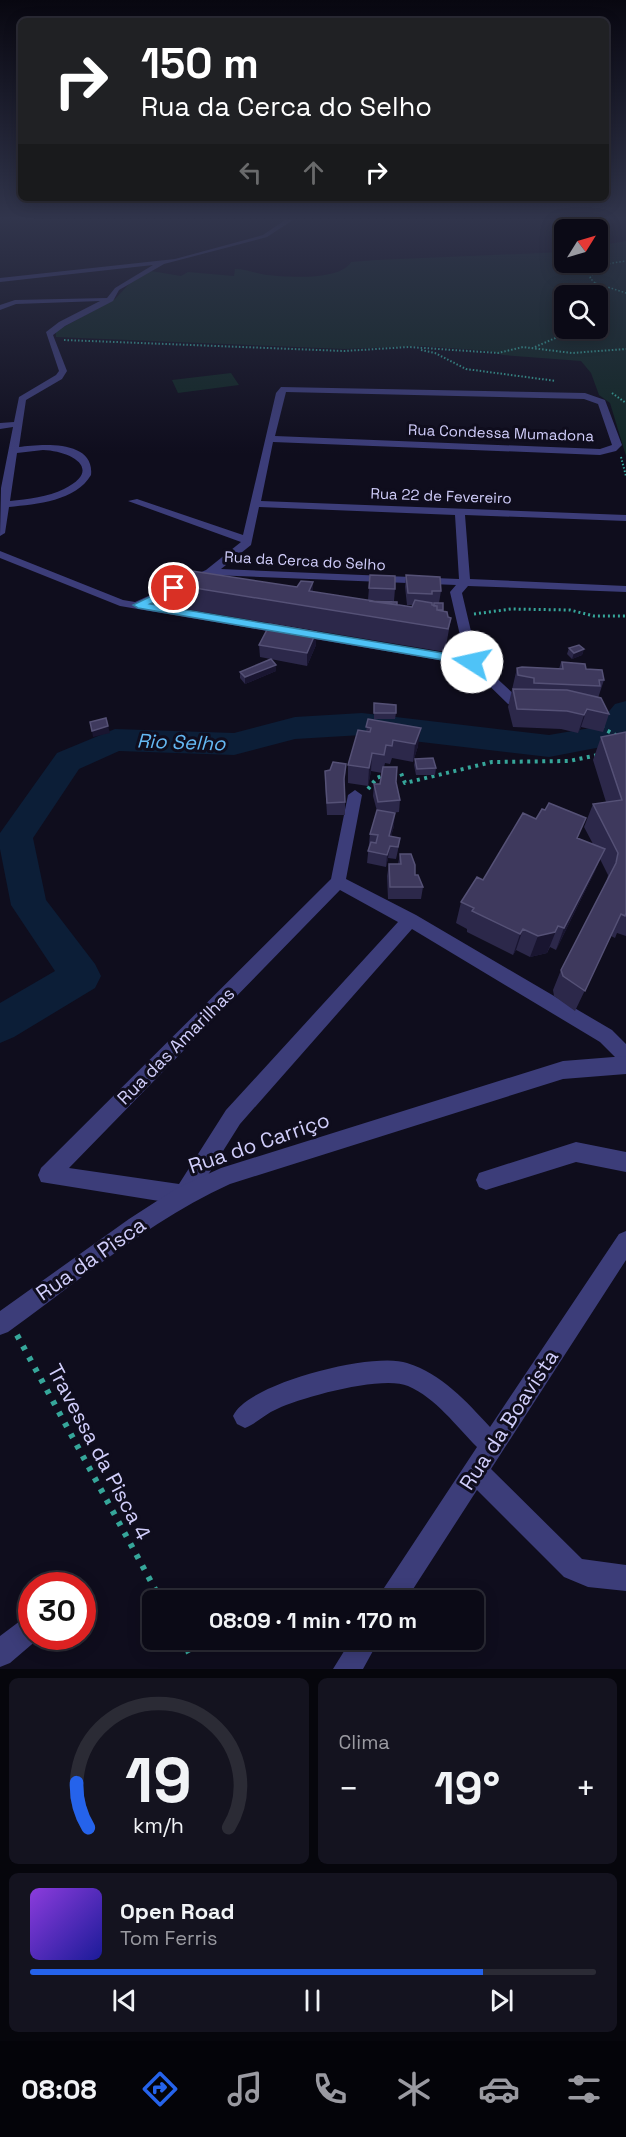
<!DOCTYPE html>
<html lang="pt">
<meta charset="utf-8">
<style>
:root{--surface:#0b0a16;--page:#14131f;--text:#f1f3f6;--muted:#9a9aa1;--line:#2b2b35;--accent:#2563eb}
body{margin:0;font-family:"Space Grotesk",sans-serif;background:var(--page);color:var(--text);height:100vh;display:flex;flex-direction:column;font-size:22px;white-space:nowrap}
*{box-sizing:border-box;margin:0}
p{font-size:20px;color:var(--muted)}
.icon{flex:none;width:33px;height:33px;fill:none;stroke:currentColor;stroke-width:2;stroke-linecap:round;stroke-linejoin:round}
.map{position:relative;height:1669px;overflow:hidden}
.sheet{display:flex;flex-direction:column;gap:9px;padding:9px;background:#06060c;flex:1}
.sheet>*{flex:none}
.banner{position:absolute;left:18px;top:18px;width:591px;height:183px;border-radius:9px;box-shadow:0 3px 15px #0003,0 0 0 2px var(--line);background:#202124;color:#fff;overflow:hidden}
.needle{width:39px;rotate:53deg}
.buttons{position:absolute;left:554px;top:219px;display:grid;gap:12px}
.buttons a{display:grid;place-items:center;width:54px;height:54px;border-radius:9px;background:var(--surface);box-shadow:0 3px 15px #0003,0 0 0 2px var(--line);font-size:30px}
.speed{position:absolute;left:18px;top:1572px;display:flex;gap:12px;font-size:30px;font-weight:700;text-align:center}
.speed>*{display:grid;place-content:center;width:78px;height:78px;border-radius:50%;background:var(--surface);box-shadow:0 3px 15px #0003,0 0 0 2px var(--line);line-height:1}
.speed .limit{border:9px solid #d22;background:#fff;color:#111}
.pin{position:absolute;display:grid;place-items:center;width:51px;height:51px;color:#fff;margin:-26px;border:3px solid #fff;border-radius:50%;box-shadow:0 2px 6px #0007}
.me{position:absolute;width:66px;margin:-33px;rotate:280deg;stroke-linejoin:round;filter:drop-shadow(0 0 4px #0008)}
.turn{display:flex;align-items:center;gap:21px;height:126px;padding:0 24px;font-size:27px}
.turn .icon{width:78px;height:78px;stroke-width:2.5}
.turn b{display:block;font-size:42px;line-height:51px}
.lanes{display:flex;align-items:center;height:57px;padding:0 24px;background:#0003;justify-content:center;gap:30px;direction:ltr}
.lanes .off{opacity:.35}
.big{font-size:45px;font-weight:800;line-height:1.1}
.sheet .widget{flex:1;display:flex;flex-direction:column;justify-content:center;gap:9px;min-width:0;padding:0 21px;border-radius:9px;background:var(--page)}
.sheet .dial{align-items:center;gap:0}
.dial svg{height:156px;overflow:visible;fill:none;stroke:var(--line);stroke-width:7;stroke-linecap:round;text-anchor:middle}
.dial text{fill:var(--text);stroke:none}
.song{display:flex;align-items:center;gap:18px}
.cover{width:72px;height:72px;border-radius:9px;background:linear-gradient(135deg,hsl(270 70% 55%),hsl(240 70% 35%))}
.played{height:6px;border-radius:3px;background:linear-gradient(90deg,var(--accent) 80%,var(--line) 80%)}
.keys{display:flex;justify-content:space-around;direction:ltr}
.heat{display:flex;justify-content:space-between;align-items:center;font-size:33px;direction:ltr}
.sheet .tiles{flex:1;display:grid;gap:9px;grid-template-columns:1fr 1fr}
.widget:last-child{grid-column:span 2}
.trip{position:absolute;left:142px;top:1590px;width:342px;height:60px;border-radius:9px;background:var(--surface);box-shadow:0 3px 15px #0003,0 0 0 2px var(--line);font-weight:800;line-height:60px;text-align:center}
.tab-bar{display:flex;height:96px;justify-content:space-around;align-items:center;background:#040409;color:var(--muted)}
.tab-bar .icon{width:42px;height:42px}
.tab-bar .active{color:var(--accent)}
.tab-bar b{font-size:27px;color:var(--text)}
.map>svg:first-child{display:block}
</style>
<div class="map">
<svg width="626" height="1669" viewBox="0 0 626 1669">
<rect width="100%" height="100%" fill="#0f0d1d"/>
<!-- green -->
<path fill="#112725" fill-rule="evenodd" d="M626 241V456L610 403 599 395 591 373 581 361 503 355 489 351 420 346 344 349 56 337V331L115 299 130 283 151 271 181 276 188 272 234 276 235 269C247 269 256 274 267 275 287 277 340 281 351 262L376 260 564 252V262H597V246ZM564 296H597V328H564Z
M231 373 239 385 178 393 172 380Z"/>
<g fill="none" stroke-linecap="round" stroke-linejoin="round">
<!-- river -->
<path fill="#0c1e37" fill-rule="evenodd" d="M626 701V732L617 744 549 757 362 735 295 739 234 755 119 751 79 769 33 838 46 900 95 964 101 976 95 988 14 1037 0 1043V1003L55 971 11 905 0 849V833L57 753 115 729 234 733 295 717 362 713 549 735 596 727 615 704Z"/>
<!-- path-far4 -->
<path stroke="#36a69a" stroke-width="1.5" stroke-dasharray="1.5 2" stroke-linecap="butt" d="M595 283 626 293
M586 296 594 291 595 283 590 278C597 264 612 263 626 261
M558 338 565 333 564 328"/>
<!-- path-far3 -->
<path stroke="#36a69a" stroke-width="2" stroke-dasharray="1.5 2" stroke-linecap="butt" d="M64 340 344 351 409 347 498 353 523 347 572 353 626 349
M535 347 560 336
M421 350 435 353 466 369 556 381
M612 393 626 403
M621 457 626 476"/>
<!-- path-far2 -->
<path stroke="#36a69a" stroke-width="3" stroke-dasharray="2 3" stroke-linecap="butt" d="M474 614 511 609 570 610 594 616H626"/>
<!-- path-far1 -->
<path stroke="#36a69a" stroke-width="4" stroke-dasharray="3 4.5" stroke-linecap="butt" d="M601 727 626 741
M394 773H401L405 783 492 762 569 761 598 755
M368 789 377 778 384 775"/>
<!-- path -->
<path stroke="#36a69a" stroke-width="6" stroke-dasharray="4.5 8" stroke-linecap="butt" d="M17 1335 161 1600
M182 1640 189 1653"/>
<!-- minor -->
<path fill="#3c3d79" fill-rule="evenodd" d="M285 220H293L267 237 164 264 119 290 113 301 65 326 53 335 67 371 62 379 26 400 19 447C40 444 95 439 91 475 76 501 37 504 9 507L5 533 0 536 1 488 13 427 0 429V423L14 422 19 397 56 375 59 371 46 332 59 322 100 301 16 304 0 310V305L15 300 107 298 115 288 153 265 0 282V278L175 259 263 235ZM43 450C71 451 104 469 64 489 48 497 28 499 10 501L17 453Z
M281 387 585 393 605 400 622 445 616 451 600 455 273 442 261 501 626 515V521L465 515 470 579 626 586V592L468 586 462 593 478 661 518 698 520 701 518 704H508L468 665 120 606 0 558V551L123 600 135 602 206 570 241 542 128 501 137 499 243 535 276 393ZM286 392 584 399 598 404 612 445 600 449 275 436ZM259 507 455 515 459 579 221 569 251 545ZM212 575 456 585 450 592 465 657 149 604Z
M355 790 362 795 346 879 416 915 612 1030 626 1044V1065L620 1062 600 1042 412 929 240 1124 191 1202 184 1205 41 1182 38 1175 41 1168 331 879 348 795ZM340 890 398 922 226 1110 179 1184 69 1168Z
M576 1142 626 1152V1172L576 1162 486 1190 479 1187 476 1180 479 1173Z
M626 1231V1260L491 1469 582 1559 626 1565V1591L588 1587 564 1577 477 1490 406 1600H378L382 1591 477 1447C456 1426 436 1398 408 1386 383 1375 302 1397 277 1409 265 1414 257 1423 245 1428L237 1424 233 1416C247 1383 375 1351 407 1363 442 1374 466 1401 490 1427L619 1234Z
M29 1617 32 1618V1636H40L38 1639 10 1663 0 1667V1636L20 1621Z
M351 1640H379L363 1669H333Z"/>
<!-- tertiary -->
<path fill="#3c3d79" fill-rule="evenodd" d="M626 1056V1074L563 1079 230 1184C149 1221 80 1280 8 1332L0 1335V1311L129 1219 177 1188 221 1168 563 1061Z"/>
</g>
<!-- wall -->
<path fill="#2c284a" d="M370 575 395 589 394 601 368 600Z
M406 575 441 591 439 603H443V611L448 617 451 618 445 652 173 607 170 584 313 592 412 607 413 605H407L405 587Z
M259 645H316L307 666 260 657Z
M569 648 584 649 582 655 572 659 567 654Z
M561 662 604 680 598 698 609 714 603 732 581 727 578 733 561 729 513 727 508 707 517 668 559 669Z
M276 671 245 684 240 678V672Z
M374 703 396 713 395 719H374Z
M368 719 418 746 413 762 392 758 390 764 385 763 384 767 396 782 400 800 399 812 391 813 394 826 391 836 400 838 398 850 396 859 388 858 386 867 367 863 370 834 377 811 373 796 374 784H380L382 773 371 771 368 786 348 783V765L366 732Z
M626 732V936L617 933 615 938 611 936 575 1011 554 996 553 990 561 970 607 880 608 875 600 859 595 871 556 950 550 947 547 953 530 957 516 950 513 955 467 932V929L456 923 461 902 483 880 578 838 593 844 584 827 593 804 606 802 593 760 601 737Z
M415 759 436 768 435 775H416L414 765Z
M346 764 344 786 345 802V815H327L325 783V771L330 770Z
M400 854 423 887 421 899H388L387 876 389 864H398Z"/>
<!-- shaded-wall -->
<path fill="#191530" d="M313 582V605L309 591Z
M316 632V645L307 666V653Z
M584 649 582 655 572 659 574 653Z
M276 665V671L245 684V677Z
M587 709 581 727 578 733 584 715Z
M108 726 110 733 93 737 92 731Z
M421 728 418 746 413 762 415 744Z
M372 753 371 771 368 786 369 768Z
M395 813 394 826 388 848 389 836Z
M390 846 388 858 386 867 387 855Z
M605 849 595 871 556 950 564 928Z
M558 926 547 953 530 957 538 936Z
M523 929 516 950 513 955 520 934Z"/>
<!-- building -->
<path fill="#3e395d" stroke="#555176" stroke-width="1.5" d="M179 569 297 587 301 581 313 582 309 591 412 607 415 600 432 603V605L437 606V610L447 612 448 617 451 618 448 629 170 584Z
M370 575 395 576V589L369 588Z
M406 575 440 577 441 591H432V594L408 593Z
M369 601 397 602V605Z
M434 603H443V610H437V606H434Z
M270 624 316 632 307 653 259 645Z
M579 645 584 649 574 653 569 648Z
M271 659 276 665 245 677 240 672Z
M562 662 585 664 586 669 602 670 604 680H599L600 686 534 683V678L518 675 517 668 522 667 563 669Z
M513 689 567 690 601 698 609 714 587 709 584 715 567 711 517 709Z
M374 703 396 705V713H374Z
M106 718 108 726 92 731 90 722Z
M368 719 421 728 415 744 393 740 392 746 386 745 384 755 372 753 369 768 348 765 358 730 370 732 371 728 366 727Z
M626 732V913L625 916 621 914 585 991 563 976 561 970 616 863 618 853 593 804 622 800 601 737Z
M433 758 436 768 417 769 415 759Z
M333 762 346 764 344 779 345 802 327 803 325 771 330 770Z
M383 767H397L396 782 400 800 378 802 374 784H380Z
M549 803 586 818 577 838 605 849 564 928 558 926 555 932 538 936 523 929 520 934 472 911 474 908 461 902 477 877 483 880 523 813 536 819 542 809 545 810Z
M377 810 395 813 389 836 400 838 398 847 390 846 387 855 368 851 371 842 376 843 378 835 370 834Z
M400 854H411L415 865V875H418L423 887H390L389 864H401Z"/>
<!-- sky -->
<linearGradient id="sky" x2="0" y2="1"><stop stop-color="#080710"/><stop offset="0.48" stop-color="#31354c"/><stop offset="1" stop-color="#31354c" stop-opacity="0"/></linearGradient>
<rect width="626" height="454" fill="url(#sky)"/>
<!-- route -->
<path fill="#4fc3f7" stroke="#337fa1" stroke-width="1.5" d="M174 585 178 586V591L150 604 472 658 478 662 472 665 138 608 133 605Z"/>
<g text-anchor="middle" stroke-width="6" stroke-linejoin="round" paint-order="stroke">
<!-- far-street labels -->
<g font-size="15" fill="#d1cefb" stroke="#0f0d1d">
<text transform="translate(501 433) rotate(2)" y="5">Rua Condessa Mumadona</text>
<text transform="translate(441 496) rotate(2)" y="5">Rua 22 de Fevereiro</text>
<text transform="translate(305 561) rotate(3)" y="5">Rua da Cerca do Selho</text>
</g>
<!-- street labels -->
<g font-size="18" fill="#d1cefb" stroke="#0f0d1d">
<text transform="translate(176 1046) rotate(-45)" y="6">Rua das Amarilhas</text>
</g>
<!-- water labels -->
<g font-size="20" font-style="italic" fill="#64b8f3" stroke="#0f0d1d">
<text transform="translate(181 742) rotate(2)" y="7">Rio Selho</text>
</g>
<!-- near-street labels -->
<g font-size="21" fill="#d1cefb" stroke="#0f0d1d">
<text transform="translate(259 1143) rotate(-19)" y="7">Rua do Carriço</text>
<text transform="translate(91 1259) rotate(-35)" y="7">Rua da Pisca</text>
<text transform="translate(509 1420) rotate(-57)" y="7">Rua da Boavista</text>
<text transform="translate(99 1452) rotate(62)" y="7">Travessa da Pisca 4</text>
</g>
</g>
</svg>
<div class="buttons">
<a><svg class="needle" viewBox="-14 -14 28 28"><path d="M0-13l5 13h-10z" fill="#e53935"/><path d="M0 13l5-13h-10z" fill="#9a9aa1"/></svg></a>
<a><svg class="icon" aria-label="search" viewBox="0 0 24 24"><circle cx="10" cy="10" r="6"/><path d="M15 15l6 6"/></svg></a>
</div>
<div class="speed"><div class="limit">30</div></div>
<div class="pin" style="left:174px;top:588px;background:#d93025"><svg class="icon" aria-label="arrive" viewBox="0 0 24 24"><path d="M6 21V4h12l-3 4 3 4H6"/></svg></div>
<svg class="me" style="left:472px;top:662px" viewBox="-20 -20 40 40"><circle r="19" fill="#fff"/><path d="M0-13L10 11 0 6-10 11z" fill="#4fc3f7"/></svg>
<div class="trip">08:09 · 1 min · 170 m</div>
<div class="banner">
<div class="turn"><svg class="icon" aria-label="right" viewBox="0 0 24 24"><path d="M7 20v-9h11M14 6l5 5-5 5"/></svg><div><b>150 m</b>Rua da Cerca do Selho</div></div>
<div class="lanes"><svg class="icon off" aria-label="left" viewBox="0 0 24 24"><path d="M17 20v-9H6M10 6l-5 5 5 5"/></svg><svg class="icon off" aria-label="ahead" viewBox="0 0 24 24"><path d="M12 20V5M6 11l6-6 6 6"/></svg><svg class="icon" aria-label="right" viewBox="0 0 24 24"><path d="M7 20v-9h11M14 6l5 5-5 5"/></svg></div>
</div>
</div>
<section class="sheet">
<div class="tiles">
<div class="widget dial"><svg viewBox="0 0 100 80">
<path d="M14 69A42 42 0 1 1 86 69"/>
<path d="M14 69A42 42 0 0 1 8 46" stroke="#2563eb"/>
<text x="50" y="56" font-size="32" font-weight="700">19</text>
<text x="50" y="72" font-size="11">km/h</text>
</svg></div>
<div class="widget"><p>Clima</p>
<div class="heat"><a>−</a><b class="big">19°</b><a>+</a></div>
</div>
<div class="widget">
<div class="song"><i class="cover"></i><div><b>Open Road</b><p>Tom Ferris</p></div></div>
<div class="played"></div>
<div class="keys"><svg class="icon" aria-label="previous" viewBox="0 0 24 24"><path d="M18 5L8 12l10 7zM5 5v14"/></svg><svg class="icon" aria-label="pause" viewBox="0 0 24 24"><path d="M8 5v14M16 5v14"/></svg><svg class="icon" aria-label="next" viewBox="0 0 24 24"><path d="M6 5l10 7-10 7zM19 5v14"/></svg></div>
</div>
</div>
</section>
<nav class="tab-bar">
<b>08:08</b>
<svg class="icon active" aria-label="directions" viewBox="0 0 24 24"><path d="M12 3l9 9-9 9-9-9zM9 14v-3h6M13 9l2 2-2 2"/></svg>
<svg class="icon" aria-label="music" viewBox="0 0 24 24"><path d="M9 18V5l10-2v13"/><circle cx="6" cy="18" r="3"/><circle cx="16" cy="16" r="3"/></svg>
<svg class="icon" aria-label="phone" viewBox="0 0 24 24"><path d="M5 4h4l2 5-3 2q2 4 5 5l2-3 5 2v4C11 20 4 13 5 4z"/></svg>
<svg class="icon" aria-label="climate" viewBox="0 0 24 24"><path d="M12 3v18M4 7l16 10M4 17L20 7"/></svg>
<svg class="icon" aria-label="car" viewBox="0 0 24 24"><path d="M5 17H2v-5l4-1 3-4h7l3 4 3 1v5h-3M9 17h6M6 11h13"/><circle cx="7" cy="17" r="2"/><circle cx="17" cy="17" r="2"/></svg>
<svg class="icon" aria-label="filters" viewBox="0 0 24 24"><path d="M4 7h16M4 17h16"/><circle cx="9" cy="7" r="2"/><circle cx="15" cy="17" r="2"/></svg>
</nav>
